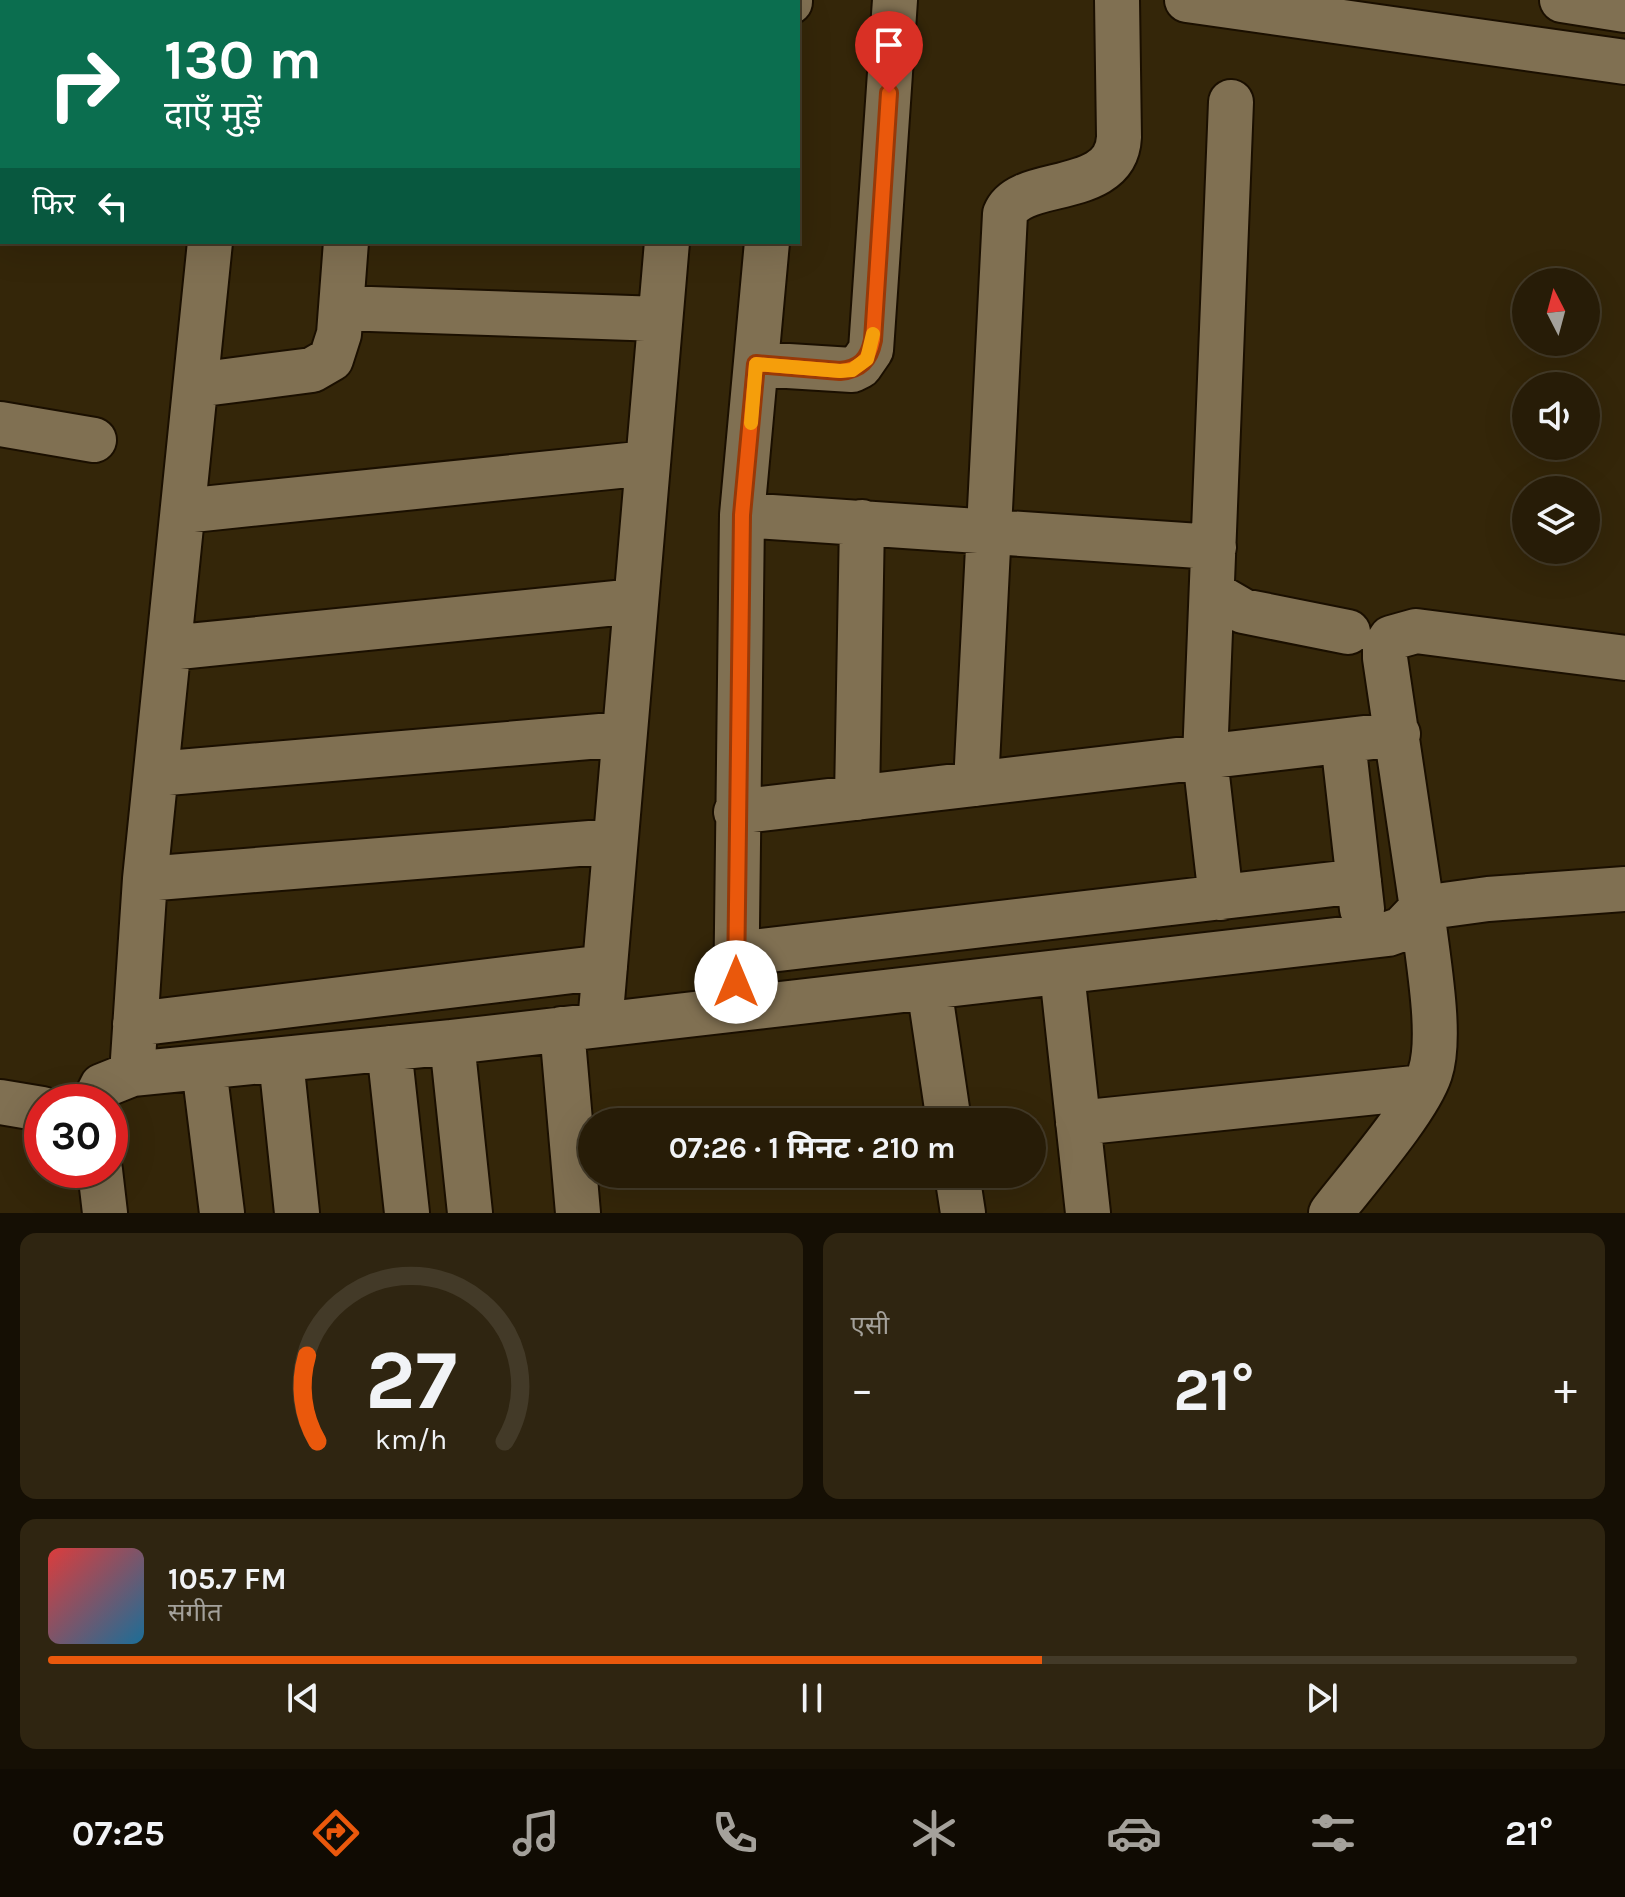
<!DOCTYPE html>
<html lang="hi">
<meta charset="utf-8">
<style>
:root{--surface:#271c07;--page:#2f2511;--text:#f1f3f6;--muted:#a4a19b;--line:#433a28;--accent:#ea580c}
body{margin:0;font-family:Karla,"Noto Sans Devanagari",sans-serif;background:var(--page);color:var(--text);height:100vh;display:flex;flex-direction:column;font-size:30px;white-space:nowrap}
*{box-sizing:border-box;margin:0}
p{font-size:26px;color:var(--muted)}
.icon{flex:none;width:44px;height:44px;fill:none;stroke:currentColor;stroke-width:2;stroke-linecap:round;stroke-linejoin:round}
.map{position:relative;height:1213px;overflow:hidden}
.panel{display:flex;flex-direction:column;gap:20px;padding:20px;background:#150f04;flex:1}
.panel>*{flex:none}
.top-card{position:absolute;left:0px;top:0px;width:800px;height:244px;box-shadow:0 8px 32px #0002,0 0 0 2px var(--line);background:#0b6e4f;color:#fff;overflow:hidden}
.needle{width:52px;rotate:354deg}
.buttons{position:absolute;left:1512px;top:268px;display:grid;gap:16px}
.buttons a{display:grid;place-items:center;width:88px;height:88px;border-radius:50%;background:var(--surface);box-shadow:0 8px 32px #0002,0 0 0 2px var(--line);font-size:40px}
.speed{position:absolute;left:24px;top:1084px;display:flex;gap:16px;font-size:40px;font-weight:700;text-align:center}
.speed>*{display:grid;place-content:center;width:104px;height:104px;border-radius:50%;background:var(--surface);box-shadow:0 8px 32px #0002,0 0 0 2px var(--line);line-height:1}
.speed .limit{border:12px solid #d22;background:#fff;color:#111}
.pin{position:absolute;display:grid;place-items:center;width:68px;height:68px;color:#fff;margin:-82px -34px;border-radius:50% 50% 50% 0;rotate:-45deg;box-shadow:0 0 8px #0007}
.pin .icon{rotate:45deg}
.me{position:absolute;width:88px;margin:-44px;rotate:0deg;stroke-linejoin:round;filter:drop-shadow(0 0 6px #0008)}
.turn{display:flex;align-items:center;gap:28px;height:168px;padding:0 32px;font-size:36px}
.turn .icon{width:104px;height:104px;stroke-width:2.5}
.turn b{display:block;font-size:56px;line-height:68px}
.then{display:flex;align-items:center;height:76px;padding:0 32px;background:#0003;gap:16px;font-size:30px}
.big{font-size:60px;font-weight:700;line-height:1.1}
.panel .tile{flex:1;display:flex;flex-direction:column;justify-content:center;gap:12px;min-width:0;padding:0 28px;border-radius:16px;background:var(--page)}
.panel .dial{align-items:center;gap:0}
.dial svg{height:208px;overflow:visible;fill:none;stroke:var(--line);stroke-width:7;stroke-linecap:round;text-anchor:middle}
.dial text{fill:var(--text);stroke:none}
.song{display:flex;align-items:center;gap:24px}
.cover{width:96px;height:96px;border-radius:12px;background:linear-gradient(135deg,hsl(0 70% 55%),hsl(200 70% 35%))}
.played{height:8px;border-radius:4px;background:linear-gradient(90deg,var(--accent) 65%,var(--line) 65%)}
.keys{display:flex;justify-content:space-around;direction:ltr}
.heat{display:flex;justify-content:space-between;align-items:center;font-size:44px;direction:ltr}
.panel .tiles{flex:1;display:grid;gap:20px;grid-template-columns:1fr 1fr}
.tile:last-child{grid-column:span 2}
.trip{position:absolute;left:578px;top:1108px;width:468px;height:80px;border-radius:40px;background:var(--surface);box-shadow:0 8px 32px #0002,0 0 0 2px var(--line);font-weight:700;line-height:80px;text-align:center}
.menu{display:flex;height:128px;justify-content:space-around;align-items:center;background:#100b03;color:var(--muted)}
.menu .icon{width:56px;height:56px}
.menu .current{color:var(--accent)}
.menu b{font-size:36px;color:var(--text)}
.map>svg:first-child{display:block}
</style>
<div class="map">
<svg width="1625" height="1213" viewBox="0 0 1625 1213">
<rect width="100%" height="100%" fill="#342609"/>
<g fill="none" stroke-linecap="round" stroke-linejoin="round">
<!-- minor casing -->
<g stroke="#1a0f00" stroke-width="48">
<path id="minor" d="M1187 0 1625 62
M1562 0 1625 10
M38 2V0
M790 2V0
M0 165 2 156
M341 308 660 319
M756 364 852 370 860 366 871 350 895 0
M196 385 312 370 331 359 339 334 346 242
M0 424 94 440
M183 511 648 463
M742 515 1214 547
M1212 593 1243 611 1348 632
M169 648 636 601
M1343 741 1362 909
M156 774 624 734
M976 784 1005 214C1020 175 1116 199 1119 137L1117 0
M857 798 862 522
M736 812 1398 734
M145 879 615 841
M1221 898 1205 758 1231 102
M736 954 1359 881
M1062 973 1088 1213
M929 987 949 1122
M736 1009 742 515 767 242
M135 1024 605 967
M600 1024 667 242
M562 1029 578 1213
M452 1042 470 1213
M389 1048 407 1213
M281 1060 297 1213
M204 1068 222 1213
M132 1074 145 879 210 242
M0 1102 42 1109
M94 1102 102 1086 132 1074 452 1042 1388 934 1402 929 1422 908 1385 658V647L1391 638 1416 631 1625 658
M1078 1123 1424 1087
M100 1170 105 1213
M957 1174 963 1213
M1331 1213C1357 1179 1418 1110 1430 1073 1443 1034 1426 951 1422 908L1488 899 1625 889"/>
</g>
<!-- minor -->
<use href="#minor" stroke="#807052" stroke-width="44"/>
</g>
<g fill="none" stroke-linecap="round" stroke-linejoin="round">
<!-- route casing -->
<g stroke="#983908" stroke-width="20">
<path id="route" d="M736 982 742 515 756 364 840 371C860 369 869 360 873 340L889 93"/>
</g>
<!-- route -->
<use href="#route" stroke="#ea580c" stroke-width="14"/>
<!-- slow -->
<path stroke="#f59e0b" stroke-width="14" d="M751 423 756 364 840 371 852 370 867 359 873 334"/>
</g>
</svg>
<div class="buttons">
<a><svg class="needle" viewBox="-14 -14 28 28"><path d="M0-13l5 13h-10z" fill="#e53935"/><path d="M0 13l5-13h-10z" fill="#a4a19b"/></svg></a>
<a><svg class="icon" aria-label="sound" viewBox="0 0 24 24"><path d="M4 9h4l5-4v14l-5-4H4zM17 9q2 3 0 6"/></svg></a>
<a><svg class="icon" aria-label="layers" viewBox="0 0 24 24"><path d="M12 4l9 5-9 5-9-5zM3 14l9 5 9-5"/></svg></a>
</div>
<div class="speed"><div class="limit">30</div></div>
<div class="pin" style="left:889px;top:93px;background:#d93025"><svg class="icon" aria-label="arrive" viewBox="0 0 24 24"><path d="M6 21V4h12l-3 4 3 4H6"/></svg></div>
<svg class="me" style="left:736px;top:982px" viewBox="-20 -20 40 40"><circle r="19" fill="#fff"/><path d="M0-13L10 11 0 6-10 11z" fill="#ea580c"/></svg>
<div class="trip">07:26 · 1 मिनट · 210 m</div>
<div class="top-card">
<div class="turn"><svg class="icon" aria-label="right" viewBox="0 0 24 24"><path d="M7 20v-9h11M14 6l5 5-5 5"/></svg><div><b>130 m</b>दाएँ मुड़ें</div></div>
<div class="then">फिर<svg class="icon" aria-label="left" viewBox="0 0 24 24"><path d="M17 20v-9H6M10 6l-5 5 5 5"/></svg></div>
</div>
</div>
<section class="panel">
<div class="tiles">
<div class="tile dial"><svg viewBox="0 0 100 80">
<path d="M14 69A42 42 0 1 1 86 69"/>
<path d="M14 69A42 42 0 0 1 10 36" stroke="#ea580c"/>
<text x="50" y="56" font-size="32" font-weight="700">27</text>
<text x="50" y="72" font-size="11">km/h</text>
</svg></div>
<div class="tile"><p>एसी</p>
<div class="heat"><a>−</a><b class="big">21°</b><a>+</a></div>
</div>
<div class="tile">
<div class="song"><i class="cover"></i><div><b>105.7 FM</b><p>संगीत</p></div></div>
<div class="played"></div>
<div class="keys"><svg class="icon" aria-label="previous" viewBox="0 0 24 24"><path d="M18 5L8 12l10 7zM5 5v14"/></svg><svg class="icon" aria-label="pause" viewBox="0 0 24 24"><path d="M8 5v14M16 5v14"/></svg><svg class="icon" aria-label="next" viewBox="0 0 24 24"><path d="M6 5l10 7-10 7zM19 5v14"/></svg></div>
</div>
</div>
</section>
<nav class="menu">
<b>07:25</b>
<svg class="icon current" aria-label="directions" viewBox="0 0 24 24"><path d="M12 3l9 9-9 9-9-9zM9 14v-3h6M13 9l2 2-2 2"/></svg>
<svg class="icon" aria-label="music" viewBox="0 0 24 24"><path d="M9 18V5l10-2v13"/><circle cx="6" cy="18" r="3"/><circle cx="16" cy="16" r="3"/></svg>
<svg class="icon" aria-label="phone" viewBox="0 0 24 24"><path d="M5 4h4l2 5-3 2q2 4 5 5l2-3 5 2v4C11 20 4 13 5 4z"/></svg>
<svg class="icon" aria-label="climate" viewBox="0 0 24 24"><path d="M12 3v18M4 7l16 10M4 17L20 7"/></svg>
<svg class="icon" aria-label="car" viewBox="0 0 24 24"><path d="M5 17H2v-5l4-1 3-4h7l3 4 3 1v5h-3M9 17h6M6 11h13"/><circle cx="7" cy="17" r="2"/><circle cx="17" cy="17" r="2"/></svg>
<svg class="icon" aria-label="filters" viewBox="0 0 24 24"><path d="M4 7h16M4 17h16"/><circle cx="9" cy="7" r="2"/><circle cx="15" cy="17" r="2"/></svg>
<b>21°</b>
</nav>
